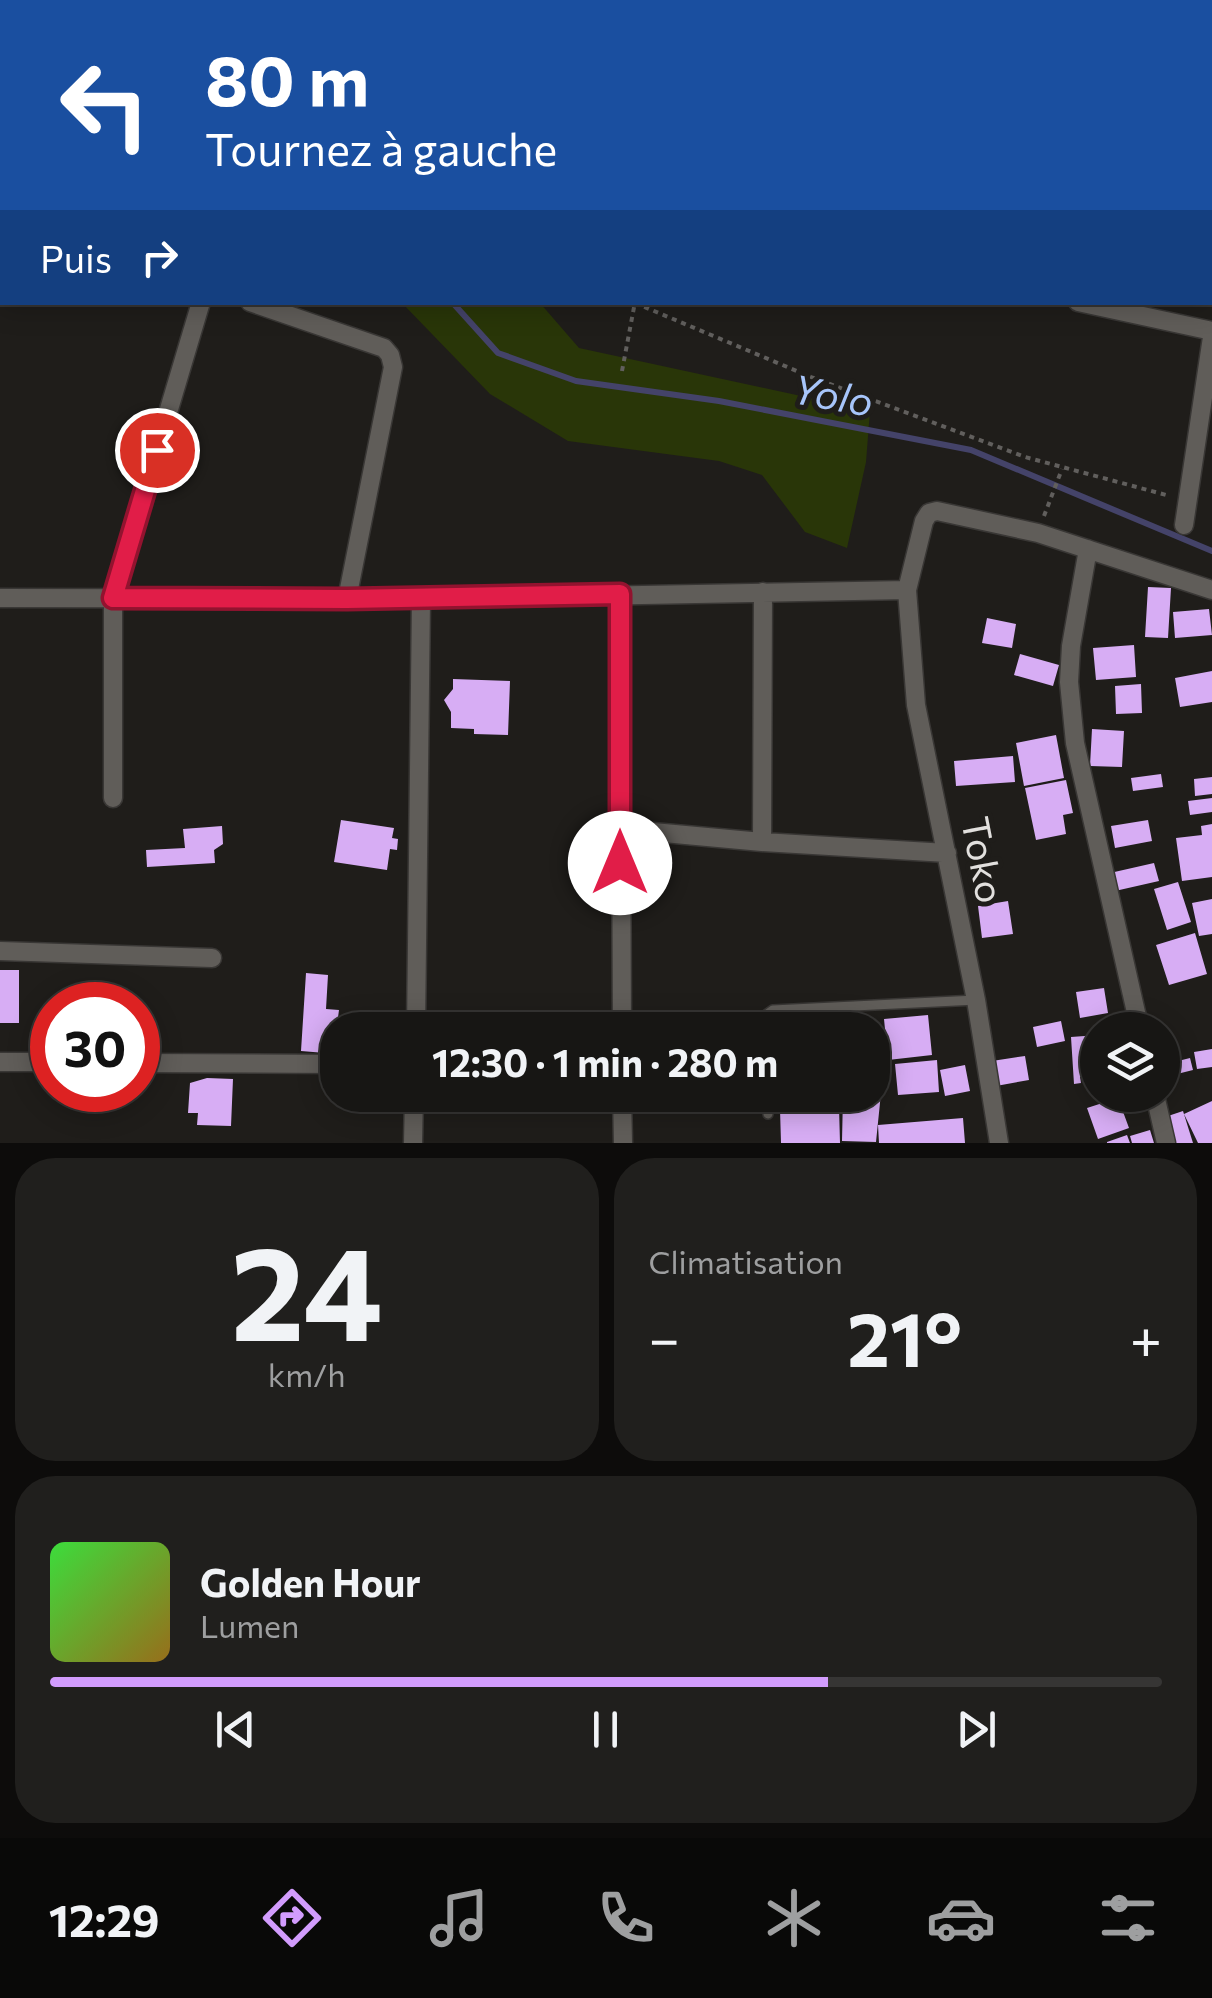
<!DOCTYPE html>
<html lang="fr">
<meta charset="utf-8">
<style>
:root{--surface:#171614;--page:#201f1d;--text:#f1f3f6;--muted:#9e9fa0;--line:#363534;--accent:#d29cfd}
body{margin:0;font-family:Commissioner,sans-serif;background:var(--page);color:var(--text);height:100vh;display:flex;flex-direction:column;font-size:38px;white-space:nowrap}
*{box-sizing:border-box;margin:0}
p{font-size:32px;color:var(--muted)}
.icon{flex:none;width:55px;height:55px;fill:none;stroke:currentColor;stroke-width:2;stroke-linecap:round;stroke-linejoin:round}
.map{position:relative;height:1143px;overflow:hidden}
.details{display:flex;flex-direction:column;gap:15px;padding:15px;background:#0d0c0b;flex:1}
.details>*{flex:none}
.hud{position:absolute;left:0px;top:0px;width:1212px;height:305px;box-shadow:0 5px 25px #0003,0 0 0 2px var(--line);background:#1a4fa0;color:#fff;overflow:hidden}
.controls{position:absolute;left:1080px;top:1012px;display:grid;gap:20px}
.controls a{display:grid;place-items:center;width:100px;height:100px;border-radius:50%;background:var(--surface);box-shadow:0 5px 25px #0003,0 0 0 2px var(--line);font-size:50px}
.speed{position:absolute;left:30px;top:982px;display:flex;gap:20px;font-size:50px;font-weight:700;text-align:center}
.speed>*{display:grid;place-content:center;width:130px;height:130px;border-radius:50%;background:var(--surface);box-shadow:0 5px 25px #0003,0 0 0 2px var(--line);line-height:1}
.speed .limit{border:15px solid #d22;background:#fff;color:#111}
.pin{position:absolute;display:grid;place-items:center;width:85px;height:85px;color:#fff;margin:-42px;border:5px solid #fff;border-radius:50%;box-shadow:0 2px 10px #0007}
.me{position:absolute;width:110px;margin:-55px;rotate:0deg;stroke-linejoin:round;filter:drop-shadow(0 0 8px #0008)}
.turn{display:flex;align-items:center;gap:35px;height:210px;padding:0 40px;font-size:45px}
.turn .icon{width:130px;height:130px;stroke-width:2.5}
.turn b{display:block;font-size:70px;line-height:85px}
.then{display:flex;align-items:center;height:95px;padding:0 40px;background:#0003;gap:20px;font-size:38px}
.big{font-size:75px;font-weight:700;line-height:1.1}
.details .card{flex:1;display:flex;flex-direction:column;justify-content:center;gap:15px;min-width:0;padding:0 35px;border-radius:40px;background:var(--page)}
.details .dial{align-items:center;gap:0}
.dial b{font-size:130px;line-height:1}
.song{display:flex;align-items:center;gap:30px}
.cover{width:120px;height:120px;border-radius:15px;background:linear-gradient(135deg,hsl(120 70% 55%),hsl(40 70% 35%))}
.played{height:10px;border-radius:5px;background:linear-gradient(90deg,var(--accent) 70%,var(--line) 70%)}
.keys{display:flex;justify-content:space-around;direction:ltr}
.heat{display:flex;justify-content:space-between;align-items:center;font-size:55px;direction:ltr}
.details .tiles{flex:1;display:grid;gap:15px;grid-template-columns:1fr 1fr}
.card:last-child{grid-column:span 2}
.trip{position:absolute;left:320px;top:1012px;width:570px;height:100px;border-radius:40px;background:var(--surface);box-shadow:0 5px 25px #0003,0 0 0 2px var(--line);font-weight:700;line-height:100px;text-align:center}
.tab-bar{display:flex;height:160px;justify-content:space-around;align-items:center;background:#090908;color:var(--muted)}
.tab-bar .icon{width:70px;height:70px}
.tab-bar .on{color:var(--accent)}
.tab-bar b{font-size:45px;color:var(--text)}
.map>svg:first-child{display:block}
</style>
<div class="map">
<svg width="1212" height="1143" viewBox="0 0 1212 1143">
<rect width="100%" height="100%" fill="#1f1d1a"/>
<!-- green -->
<path fill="#293608" d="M402 303H540L579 348 870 411 866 462 847 548 805 532 762 475 719 461 568 441 490 394Z"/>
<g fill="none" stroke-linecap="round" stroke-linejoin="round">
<!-- stream -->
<path stroke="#444369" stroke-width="6" d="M0 73H2
M452 302 498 353 576 381 719 401 971 450 1212 551"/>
</g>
<!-- building -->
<path fill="#d7adf4" d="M1148 587 1171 588 1168 638 1145 637Z
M1209 609 1212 635 1175 638 1173 612Z
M987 618 1016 624 1012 648 982 643Z
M1134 645 1136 677 1096 680 1093 648Z
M1020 654 1059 665 1053 686 1014 675Z
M1212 671V702L1180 707 1175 678Z
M453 679 510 681 508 735 474 734V729L451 728V712L444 700 453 689Z
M1141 684 1142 713 1116 714 1115 686Z
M1092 729 1124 731 1122 767 1090 766Z
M1056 735 1064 778 1024 786 1016 743Z
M1013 756 1015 782 956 786 954 761Z
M1161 774 1163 787 1133 791 1131 778Z
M1212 777V794L1195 796 1194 779Z
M1066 780 1073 813 1063 815 1066 834 1036 840 1025 788Z
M1212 798V812L1190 815 1188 801Z
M341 820 394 828 392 838 398 839 397 850 390 849 387 870 334 862Z
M1148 820 1152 841 1115 848 1111 826Z
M1212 824V877L1182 881 1176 838 1202 835 1201 826Z
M222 826 223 844 214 850 215 863 147 867 146 850 185 848 183 829Z
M1154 863 1159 881 1115 891 1110 873Z
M1178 882 1191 922 1167 930 1154 889Z
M1212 899V934L1199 936 1192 903Z
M1008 901 1013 934 982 938 978 906Z
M1195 933 1207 974 1169 985 1156 945Z
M0 970H19V1023H0Z
M306 973 328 975 326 1009 339 1010 337 1025 327 1027 325 1053 301 1051Z
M1104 988 1108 1013 1080 1018 1076 992Z
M928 1015 932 1055 888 1060 884 1019Z
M1061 1021 1065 1041 1037 1047 1033 1027Z
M817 1023 818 1030H781V1028Z
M1098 1035V1075L1080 1077 1081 1083 1074 1084 1071 1037Z
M1212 1049V1067L1197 1069 1194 1052Z
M1025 1056 1029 1080 996 1086 992 1061Z
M1190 1058 1193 1070 1173 1075 1170 1063Z
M937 1060 939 1092 898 1095 895 1064Z
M965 1065 970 1091 945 1096 940 1070Z
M207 1078 233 1079 231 1126 197 1125 198 1113H188L190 1083Z
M872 1093H881L876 1142 842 1141 843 1095Z
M1118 1098 1129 1128 1098 1139 1087 1108Z
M1212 1101V1143H1198L1184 1114Z
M839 1107 840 1143H781L780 1109Z
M1183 1111 1193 1143H1173L1165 1117Z
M963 1118 965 1143H879L878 1125Z
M1150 1130 1154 1143H1132L1130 1136Z
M1127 1135 1130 1143H1107V1142Z"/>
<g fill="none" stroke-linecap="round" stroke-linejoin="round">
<!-- service casing -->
<g stroke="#393735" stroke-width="12">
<path id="service" d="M765 1030 766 1015 773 1010 976 1000
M767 1095 768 1114"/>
</g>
<!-- minor casing -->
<g stroke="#393735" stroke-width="21">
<path id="minor" d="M694 0 705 2
M1210 114 1212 115
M0 221 2 222
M250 302 384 348 390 355 393 367 347 599
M1078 302 1212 331
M1184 525 1212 337
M1088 549 1071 646 1069 682 1075 743 1140 1030
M620 594 622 1030
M0 598 421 599 907 590
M113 798V597L201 302
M620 829 762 842 947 853
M762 842 763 592
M0 951 212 958
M416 1030 421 599
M0 1062H52
M138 1063 338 1064
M622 1095 623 1143
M1155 1095 1166 1143
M413 1143 414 1095
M999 1143 976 1000 916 705 907 590 924 521 929 513 937 511 1038 533 1212 590"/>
</g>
<!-- path -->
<path stroke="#615f5d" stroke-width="4" stroke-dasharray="5 5" stroke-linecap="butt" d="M0 42H2
M635 303 811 377 1025 457 1170 496
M622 371 635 302
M1044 516 1062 469"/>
<!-- service -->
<use href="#service" stroke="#605d59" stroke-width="9"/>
<!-- minor -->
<use href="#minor" stroke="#605d59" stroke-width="18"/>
</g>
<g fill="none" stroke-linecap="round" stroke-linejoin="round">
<!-- route casing -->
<g stroke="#92132f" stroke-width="25">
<path id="route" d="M157 450 113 598 347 599 620 594V863"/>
</g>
<!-- route -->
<use href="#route" stroke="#e11d48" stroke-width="18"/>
</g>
<g text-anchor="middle" stroke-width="10" stroke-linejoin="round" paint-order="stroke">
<!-- street labels -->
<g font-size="38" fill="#e2e0de" stroke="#1f1d1a">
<text transform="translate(982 860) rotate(79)" y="13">Toko</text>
</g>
<!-- water labels -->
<g font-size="40" font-style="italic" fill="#a7c5fa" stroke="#1f1d1a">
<text transform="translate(833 396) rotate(10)" y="14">Yolo</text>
</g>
</g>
</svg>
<div class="controls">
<a><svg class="icon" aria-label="layers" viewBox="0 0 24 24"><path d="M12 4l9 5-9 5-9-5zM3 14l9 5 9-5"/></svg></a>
</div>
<div class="speed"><div class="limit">30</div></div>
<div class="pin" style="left:157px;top:450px;background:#d93025"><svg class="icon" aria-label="arrive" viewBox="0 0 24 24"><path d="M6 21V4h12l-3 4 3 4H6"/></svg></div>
<svg class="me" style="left:620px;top:863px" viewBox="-20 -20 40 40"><circle r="19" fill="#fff"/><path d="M0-13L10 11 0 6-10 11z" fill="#e11d48"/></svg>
<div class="trip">12:30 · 1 min · 280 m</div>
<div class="hud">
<div class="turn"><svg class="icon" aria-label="left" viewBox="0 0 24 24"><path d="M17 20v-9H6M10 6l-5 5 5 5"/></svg><div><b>80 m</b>Tournez à gauche</div></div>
<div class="then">Puis<svg class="icon" aria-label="right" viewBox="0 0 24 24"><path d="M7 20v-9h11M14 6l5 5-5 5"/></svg></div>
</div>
</div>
<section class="details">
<div class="tiles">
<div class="card dial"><b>24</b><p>km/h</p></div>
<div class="card"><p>Climatisation</p>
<div class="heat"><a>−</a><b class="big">21°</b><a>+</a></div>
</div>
<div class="card">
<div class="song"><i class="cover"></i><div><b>Golden Hour</b><p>Lumen</p></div></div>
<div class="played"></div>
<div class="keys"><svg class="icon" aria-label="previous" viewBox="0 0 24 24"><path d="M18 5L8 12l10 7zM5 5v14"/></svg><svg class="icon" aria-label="pause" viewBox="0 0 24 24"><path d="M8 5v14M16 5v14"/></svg><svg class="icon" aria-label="next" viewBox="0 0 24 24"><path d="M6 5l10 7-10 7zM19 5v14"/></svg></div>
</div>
</div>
</section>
<nav class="tab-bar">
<b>12:29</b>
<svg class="icon on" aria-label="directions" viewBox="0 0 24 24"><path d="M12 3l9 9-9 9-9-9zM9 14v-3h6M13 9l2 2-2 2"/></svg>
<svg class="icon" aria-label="music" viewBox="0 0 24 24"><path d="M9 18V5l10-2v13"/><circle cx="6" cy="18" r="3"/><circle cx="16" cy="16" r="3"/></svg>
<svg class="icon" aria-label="phone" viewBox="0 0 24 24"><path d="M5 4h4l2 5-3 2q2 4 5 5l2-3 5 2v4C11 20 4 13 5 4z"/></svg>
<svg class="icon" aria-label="climate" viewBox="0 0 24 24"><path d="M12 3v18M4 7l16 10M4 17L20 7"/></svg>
<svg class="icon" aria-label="car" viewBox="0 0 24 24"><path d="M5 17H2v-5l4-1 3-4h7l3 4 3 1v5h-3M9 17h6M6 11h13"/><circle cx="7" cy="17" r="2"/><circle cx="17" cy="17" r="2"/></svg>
<svg class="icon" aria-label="filters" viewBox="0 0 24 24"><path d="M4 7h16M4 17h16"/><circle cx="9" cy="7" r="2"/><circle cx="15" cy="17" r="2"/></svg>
</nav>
